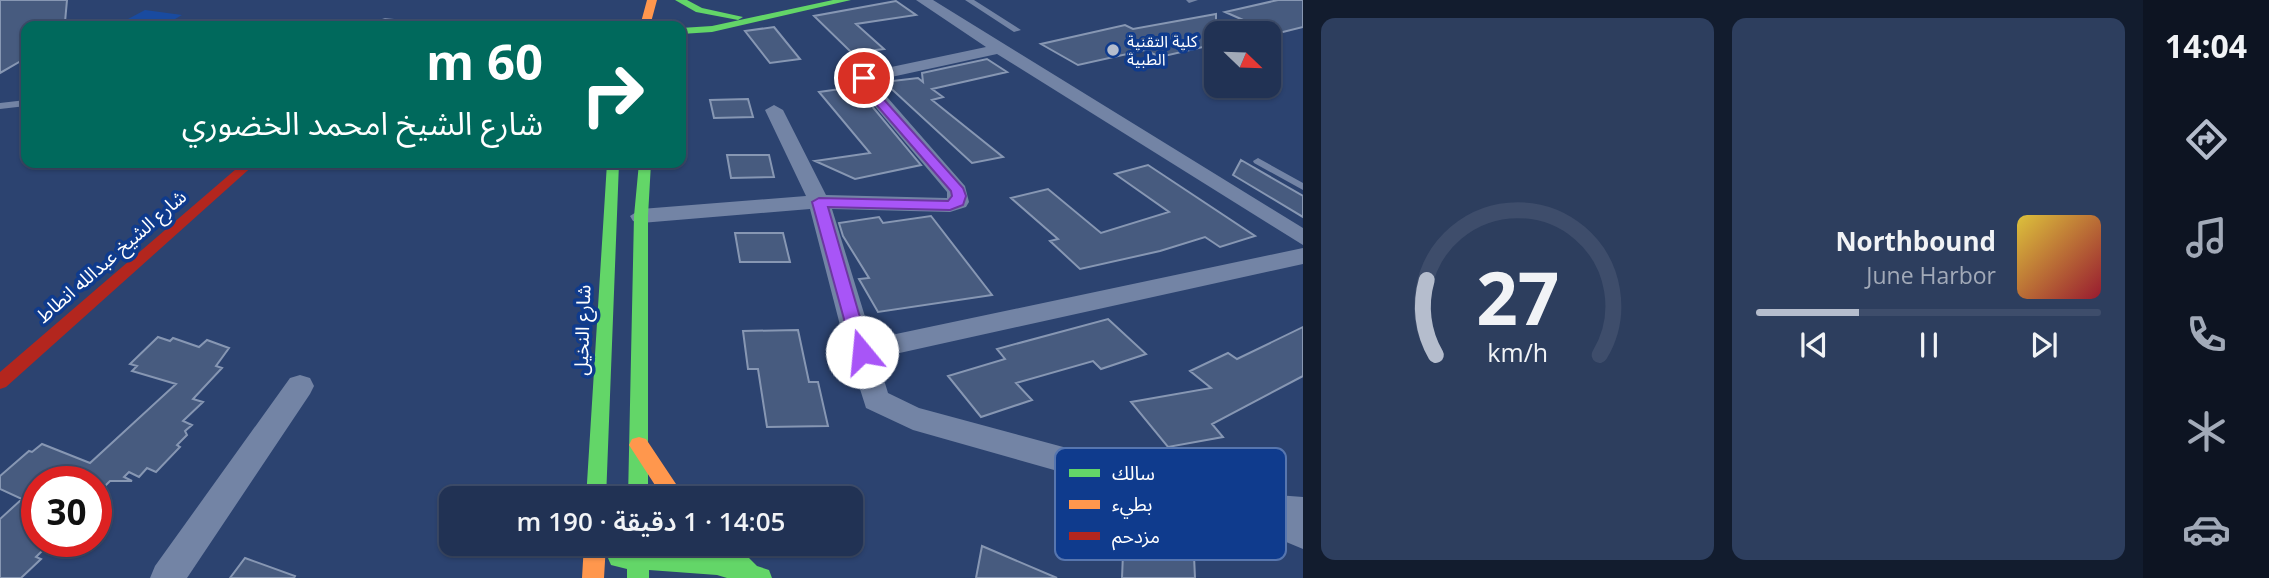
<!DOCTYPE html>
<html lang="ar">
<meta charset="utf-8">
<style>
:root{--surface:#213254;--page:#2d3e5e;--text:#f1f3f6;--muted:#a2aab8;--line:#3e4d6b;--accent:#b5bdcd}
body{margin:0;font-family:"Open Sans","Noto Sans Arabic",sans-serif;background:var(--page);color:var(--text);direction:rtl;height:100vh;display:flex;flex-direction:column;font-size:26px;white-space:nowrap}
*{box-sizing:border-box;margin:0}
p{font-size:23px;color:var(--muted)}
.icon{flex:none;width:38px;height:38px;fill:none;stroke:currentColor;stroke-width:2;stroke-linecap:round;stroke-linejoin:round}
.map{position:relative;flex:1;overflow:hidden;direction:ltr}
.side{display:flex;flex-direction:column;gap:18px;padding:18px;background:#121c2e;width:840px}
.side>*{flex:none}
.hud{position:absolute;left:21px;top:21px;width:665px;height:147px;border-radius:14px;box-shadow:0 2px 5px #0004,0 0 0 2px var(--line);direction:rtl;background:#00695c;color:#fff;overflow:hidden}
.needle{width:46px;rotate:113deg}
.fabs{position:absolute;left:1204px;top:21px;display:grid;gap:14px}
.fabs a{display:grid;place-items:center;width:77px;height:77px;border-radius:14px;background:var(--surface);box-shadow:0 2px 5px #0004,0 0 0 2px var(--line);font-size:35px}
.speed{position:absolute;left:21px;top:466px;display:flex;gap:14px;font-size:35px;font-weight:700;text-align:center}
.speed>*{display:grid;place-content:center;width:91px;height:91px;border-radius:50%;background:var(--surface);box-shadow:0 2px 5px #0004,0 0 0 2px var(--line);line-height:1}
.speed .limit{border:10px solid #d22;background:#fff;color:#111}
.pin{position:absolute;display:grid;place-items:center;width:60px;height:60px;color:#fff;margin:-30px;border:4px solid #fff;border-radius:50%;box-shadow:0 2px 7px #0007}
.me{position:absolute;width:77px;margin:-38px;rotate:343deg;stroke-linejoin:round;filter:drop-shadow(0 0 5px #0008)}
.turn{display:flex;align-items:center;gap:24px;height:147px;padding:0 28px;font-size:32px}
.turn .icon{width:91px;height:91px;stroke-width:2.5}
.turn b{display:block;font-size:49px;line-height:60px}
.side .widget{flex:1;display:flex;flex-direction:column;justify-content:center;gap:10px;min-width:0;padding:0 24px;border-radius:14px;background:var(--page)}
.side .dial{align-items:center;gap:0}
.dial svg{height:182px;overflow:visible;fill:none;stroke:var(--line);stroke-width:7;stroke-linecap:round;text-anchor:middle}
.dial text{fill:var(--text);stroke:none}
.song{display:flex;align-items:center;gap:21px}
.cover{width:84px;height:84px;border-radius:10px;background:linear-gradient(135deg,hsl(50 70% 55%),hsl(350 70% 35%))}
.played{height:7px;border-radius:4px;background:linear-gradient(90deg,var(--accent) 30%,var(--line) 30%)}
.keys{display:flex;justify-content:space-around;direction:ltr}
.side .tiles{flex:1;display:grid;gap:18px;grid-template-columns:repeat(2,1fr)}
.trip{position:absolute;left:439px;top:486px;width:424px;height:70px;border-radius:14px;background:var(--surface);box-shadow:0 2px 5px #0004,0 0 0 2px var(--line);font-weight:600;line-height:70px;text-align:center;direction:rtl}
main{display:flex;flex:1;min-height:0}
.tabs{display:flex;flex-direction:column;width:126px;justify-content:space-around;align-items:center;background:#0d1422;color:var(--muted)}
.tabs .icon{width:49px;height:49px}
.tabs .active{color:var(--accent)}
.tabs b{font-size:32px;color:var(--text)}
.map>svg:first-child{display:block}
</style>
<main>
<nav class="tabs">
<b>14:04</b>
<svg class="icon active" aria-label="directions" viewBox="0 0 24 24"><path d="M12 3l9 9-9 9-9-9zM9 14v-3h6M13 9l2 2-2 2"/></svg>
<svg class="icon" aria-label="music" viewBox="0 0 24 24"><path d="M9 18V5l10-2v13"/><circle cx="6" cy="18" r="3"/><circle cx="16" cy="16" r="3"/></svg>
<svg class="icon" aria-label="phone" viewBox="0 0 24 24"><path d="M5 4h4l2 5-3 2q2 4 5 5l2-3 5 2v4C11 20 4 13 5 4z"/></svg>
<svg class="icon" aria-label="climate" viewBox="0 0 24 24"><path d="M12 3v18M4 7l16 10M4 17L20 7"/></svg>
<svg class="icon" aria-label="car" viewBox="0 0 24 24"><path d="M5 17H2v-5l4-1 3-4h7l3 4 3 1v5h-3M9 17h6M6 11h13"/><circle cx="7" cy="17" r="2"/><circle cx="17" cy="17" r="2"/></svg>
</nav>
<section class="side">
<div class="tiles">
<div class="widget">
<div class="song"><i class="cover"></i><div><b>Northbound</b><p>June Harbor</p></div></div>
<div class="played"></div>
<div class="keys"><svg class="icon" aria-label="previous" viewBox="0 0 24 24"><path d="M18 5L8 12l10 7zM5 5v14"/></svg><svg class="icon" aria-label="pause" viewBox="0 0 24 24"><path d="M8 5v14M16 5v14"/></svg><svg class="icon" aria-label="next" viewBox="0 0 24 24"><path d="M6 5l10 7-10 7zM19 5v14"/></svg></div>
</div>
<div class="widget dial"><svg viewBox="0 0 100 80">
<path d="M14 69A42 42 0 1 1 86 69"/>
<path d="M14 69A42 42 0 0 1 10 36" stroke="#b5bdcd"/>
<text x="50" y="56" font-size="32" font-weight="700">27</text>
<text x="50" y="72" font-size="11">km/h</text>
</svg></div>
</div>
</section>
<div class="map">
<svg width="1303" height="578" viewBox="0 0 1303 578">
<rect width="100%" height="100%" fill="#2c4370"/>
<!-- green -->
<path fill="#194ba0" d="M145 10 182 15 163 26H115Z"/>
<!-- building -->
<path fill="#475b7f" stroke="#8797b3" stroke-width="2" d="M0 0H67L65 22 57 26H26V58L0 73Z
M1278 0H1303V27L1275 34 1225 12Z
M896 1 916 15 856 24 884 49 852 53 814 16Z
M1216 14V44L1160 57 1145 50 1078 65 1041 44 1125 25 1133 29Z
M774 27 800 59 770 63 745 31Z
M987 59 1007 72 932 89 943 97 932 100 1003 157 972 163 884 82 918 78 923 82 922 73Z
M854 87 871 105 921 165 855 179 815 161 870 153 819 92Z
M748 99 753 117 714 118 710 100Z
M727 155H769L774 177 731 178Z
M1241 160 1303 196V217L1233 175Z
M1148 165 1255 236 1220 247 1205 237 1160 251 1080 269 1050 241 1058 239 1011 198 1048 189 1101 233 1169 212 1115 174Z
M931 216 992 295 878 312 859 279 869 278 843 236 839 223 879 217 883 223Z
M735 233H783L790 262H740Z
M1108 319 1146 354 1101 369 1093 361 1016 383 1032 400 981 417 948 376 1005 359 997 349Z
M1303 327V376L1212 424 1223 437 1168 447 1131 402 1211 388 1190 371 1228 353 1237 359Z
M798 330 809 382H818L828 426 767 427 758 369H748L743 331Z
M158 337 170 341 173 338 199 347 207 340 229 348 216 366 222 368 193 399 203 402 183 421 192 425 185 431 187 435 177 445 180 447 156 472 147 468 139 477 129 472 124 477 132 481H110L96 495V481H37V541L50 543 36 557 41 559 21 578H0V519L22 499 0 489V476L29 451 32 452 42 444 90 463 176 384 132 371 137 366 130 364Z
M1124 529 1194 556 1195 578H1122Z
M982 546 1057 578H976Z
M245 558 295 576 294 578H230Z"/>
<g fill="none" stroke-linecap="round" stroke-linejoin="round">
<!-- lane -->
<path fill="#7384a5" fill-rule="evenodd" d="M965 0H974L1021 30 1014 32Z
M1186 0H1198L1189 3Z
M385 18 440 24 444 26H421L385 22 372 26H361Z
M26 100V106L0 109V103Z
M1258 158 1303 183V190L1254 163 1253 161Z"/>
<!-- street -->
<path fill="#7384a5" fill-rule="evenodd" d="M916 0H933L1303 228V245L997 54 873 81 965 186 969 202 966 207 950 212 832 209 867 323 896 334 1303 248V264L895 354 874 347 888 393 919 408 1252 498 1262 494 1303 497V549L1238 522 913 430 866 408 841 329 810 209 641 223 633 221 630 216 641 209 806 196 765 110 774 105 783 110 826 195 947 198V192L856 84 858 74 986 47Z
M300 375 310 378 314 386 310 394 187 578H150L155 566 290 378Z"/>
<!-- fast -->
<path fill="#63d668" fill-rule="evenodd" d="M675 0H687L702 8 743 17 738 20 696 12Z
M833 0H851L712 32 681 34V28L712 26Z
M607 163H619L606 499H586Z
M639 163H651L648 216V499H628L634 216Z
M627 544H649V549L713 553 708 544H735L757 566 769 570 772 578H727L717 575 649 570V578H627V569L611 565 608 558 611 551 627 548Z"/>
<!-- slow -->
<path fill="#ff974d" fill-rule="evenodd" d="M647 0H657L650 26H640Z
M639 437 646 439 686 499H664L629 445 632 439Z
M584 544H606L604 578H582Z"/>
<!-- jam -->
<path fill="#b3261e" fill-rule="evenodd" d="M243 163H256L6 387 0 389V372Z"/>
</g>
<!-- route -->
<path fill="#a855f7" stroke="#6d37a1" stroke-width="2" d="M860 76H868L870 84 963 188 966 196 963 205 950 210 828 207 870 352 862 359 853 352 812 202 819 198 948 201 952 196 951 191 861 87Z"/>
<!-- markers -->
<circle fill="#b5bdcd" stroke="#0f3b8d" stroke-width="2.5" cx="1113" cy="50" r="7"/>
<g text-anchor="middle" stroke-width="7" stroke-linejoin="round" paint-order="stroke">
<!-- far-poi labels -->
<g font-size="16" fill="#fff" stroke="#0f3b8d" text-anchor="start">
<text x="1127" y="47">كلية التقنية<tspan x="1127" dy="18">الطبية</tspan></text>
</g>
<!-- street labels -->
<g font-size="19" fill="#fff" stroke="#0f3b8d">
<text transform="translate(111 256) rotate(-41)" y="7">شارع الشيخ عبدالله انطاط</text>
<text transform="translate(582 330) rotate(-88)" y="7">شارع النخيل</text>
</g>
</g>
<!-- legend -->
<rect x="1055" y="448" width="231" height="112" rx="10" fill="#0f3b8d" stroke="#5776af" stroke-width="2"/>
<rect x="1069" y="469" width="31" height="8" fill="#63d668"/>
<rect x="1069" y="500" width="31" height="9" fill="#ff974d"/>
<rect x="1069" y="532" width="31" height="8" fill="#b3261e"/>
<g font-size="19" fill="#fff">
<text x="1112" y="480">سالك</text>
<text x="1112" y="511">بطيء</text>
<text x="1112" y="543">مزدحم</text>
</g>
</svg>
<div class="fabs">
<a><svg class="needle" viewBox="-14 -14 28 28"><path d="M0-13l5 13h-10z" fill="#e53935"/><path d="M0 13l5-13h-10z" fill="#a2aab8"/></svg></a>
</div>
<div class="speed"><div class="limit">30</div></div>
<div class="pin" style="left:864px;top:78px;background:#d93025"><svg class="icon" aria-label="arrive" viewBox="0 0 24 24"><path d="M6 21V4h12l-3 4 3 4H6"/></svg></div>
<svg class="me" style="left:862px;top:352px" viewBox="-20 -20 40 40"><circle r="19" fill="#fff"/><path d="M0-13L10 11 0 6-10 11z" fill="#a855f7"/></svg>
<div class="trip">14:05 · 1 دقيقة · 190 m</div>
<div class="hud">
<div class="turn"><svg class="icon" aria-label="right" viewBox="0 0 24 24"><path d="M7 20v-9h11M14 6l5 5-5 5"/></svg><div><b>60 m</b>شارع الشيخ امحمد الخضوري</div></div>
</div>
</div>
</main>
